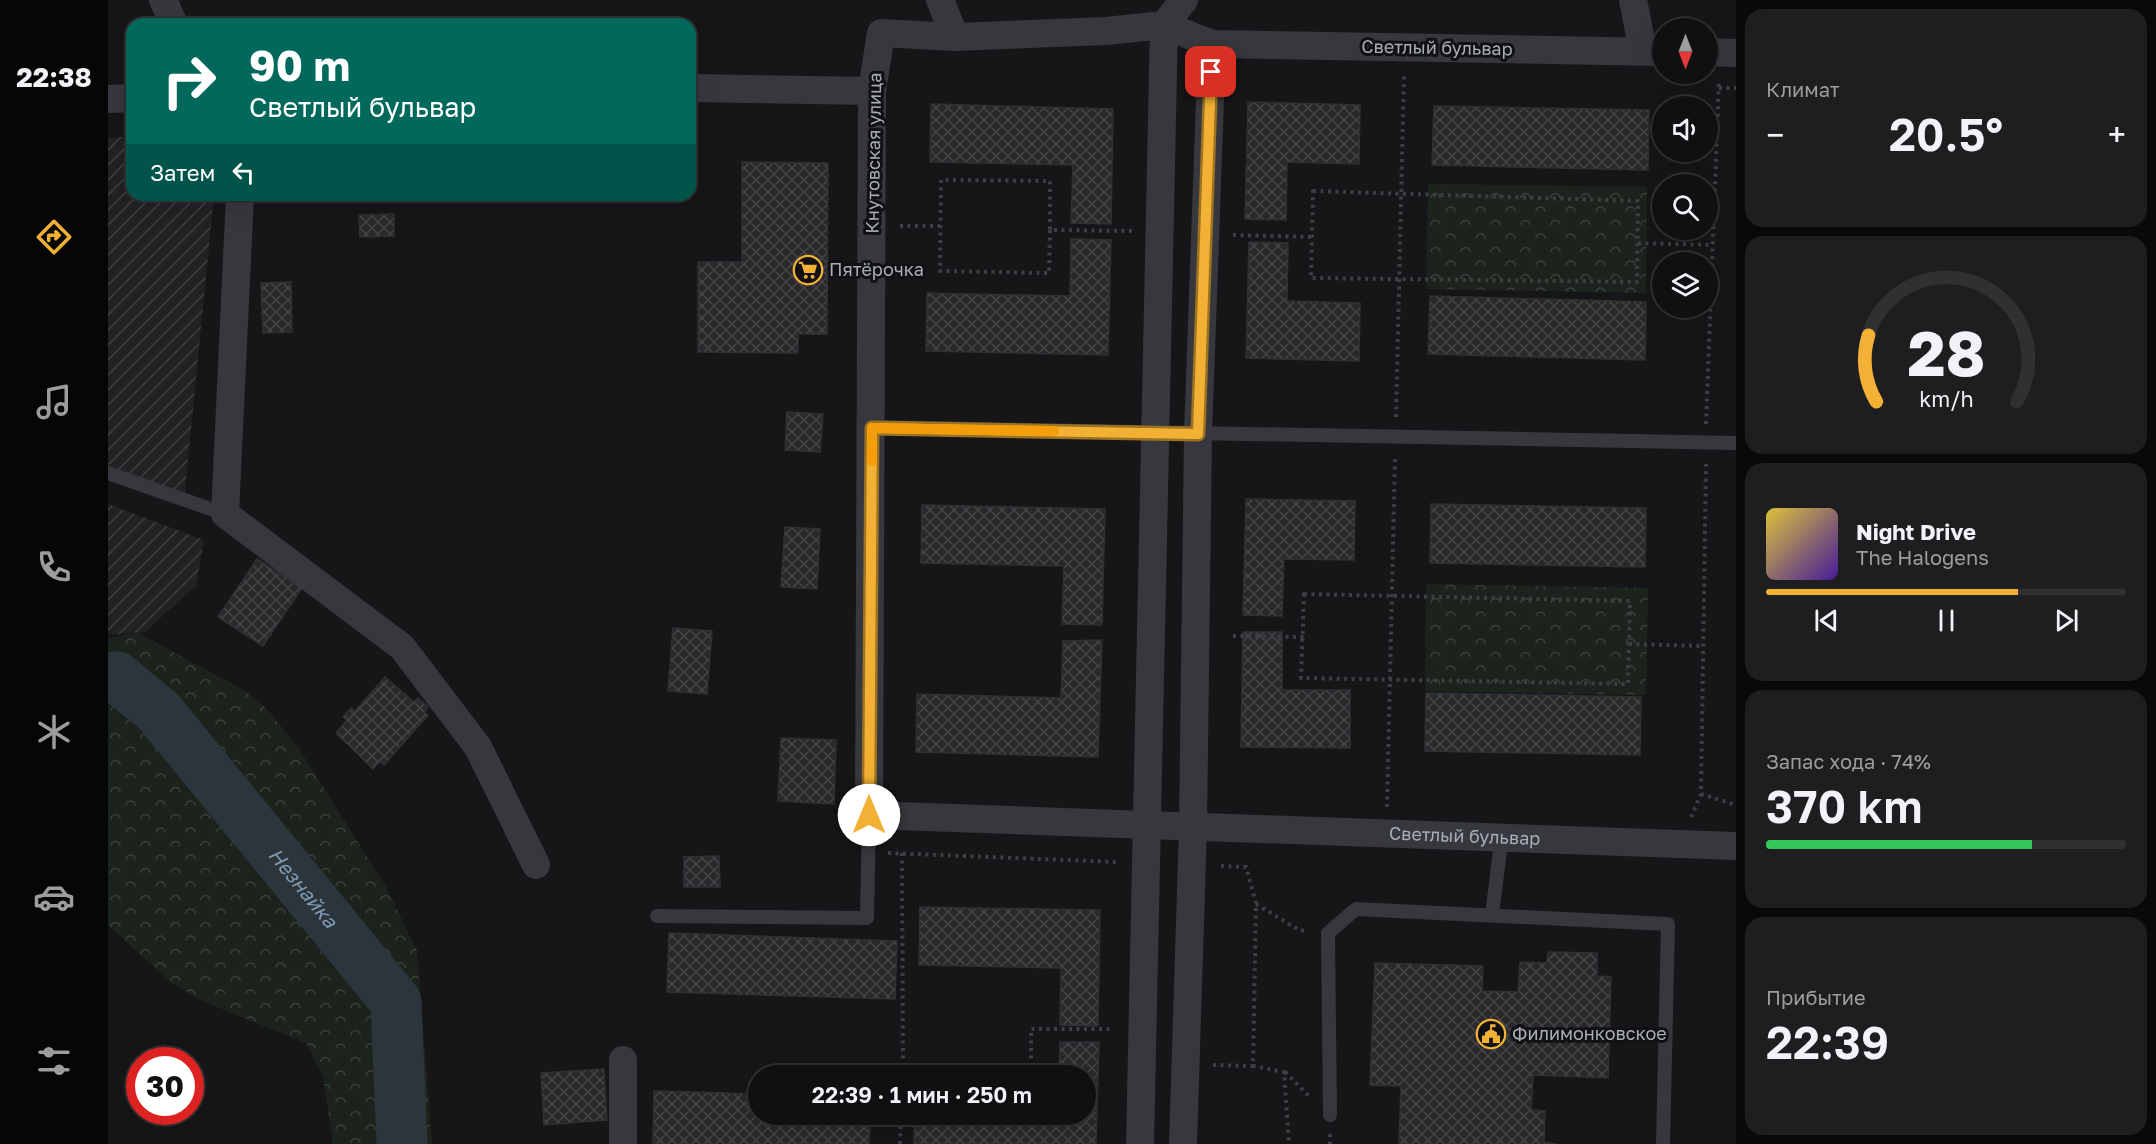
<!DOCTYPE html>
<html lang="ru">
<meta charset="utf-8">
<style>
:root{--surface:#101012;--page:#1e1e20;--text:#f1f3f6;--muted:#9c9d9f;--line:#303032;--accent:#f2b134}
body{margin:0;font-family:"Golos Text",sans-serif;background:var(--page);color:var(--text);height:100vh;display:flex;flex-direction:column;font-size:22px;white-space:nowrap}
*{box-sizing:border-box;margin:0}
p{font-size:20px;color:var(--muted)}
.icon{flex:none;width:33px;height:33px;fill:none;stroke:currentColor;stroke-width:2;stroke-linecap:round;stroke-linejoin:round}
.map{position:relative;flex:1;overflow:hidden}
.details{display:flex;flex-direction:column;gap:9px;padding:9px;background:#09090a;width:420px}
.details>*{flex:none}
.hud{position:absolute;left:18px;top:18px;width:570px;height:183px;border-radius:18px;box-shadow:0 6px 24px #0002,0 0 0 2px var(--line);background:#00695c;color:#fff;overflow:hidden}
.needle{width:39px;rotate:180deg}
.buttons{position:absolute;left:1544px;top:18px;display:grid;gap:12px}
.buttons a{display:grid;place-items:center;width:66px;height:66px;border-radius:50%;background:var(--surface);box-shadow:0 6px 24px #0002,0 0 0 2px var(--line);font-size:30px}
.speed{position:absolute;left:18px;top:1047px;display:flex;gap:12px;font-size:30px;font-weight:700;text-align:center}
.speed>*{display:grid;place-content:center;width:78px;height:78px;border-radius:50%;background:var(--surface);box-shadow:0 6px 24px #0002,0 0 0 2px var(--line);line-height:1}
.speed .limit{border:9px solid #d22;background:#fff;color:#111}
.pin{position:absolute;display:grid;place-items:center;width:51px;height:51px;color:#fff;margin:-26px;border-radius:12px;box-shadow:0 3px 9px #0006}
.me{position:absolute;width:66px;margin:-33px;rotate:0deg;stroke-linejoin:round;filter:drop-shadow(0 0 4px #0008)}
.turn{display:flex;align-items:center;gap:21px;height:126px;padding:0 24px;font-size:27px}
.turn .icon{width:78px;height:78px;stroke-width:2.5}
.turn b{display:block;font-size:42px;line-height:51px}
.then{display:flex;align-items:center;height:57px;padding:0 24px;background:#0003;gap:12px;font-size:22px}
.big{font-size:45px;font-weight:600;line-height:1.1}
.details .card{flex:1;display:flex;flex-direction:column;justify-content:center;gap:9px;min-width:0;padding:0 21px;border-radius:18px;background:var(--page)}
.details .dial{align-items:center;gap:0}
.dial svg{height:156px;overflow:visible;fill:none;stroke:var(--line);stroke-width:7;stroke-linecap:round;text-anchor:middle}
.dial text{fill:var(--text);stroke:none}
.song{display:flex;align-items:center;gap:18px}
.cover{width:72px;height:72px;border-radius:9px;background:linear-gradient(135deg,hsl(50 70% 55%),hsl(260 70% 35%))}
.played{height:6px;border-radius:3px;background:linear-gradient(90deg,var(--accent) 70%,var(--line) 70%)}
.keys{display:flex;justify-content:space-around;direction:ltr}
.heat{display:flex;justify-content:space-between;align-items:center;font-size:33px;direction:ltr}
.charge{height:9px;border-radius:4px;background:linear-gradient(90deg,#34c759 74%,var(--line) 0)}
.trip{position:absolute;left:640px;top:1065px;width:348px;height:60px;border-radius:30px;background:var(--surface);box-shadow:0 6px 24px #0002,0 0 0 2px var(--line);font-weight:600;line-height:60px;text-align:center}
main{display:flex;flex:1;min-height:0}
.tabs{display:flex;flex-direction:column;width:108px;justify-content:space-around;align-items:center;background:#060607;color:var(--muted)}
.tabs .icon{width:42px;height:42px}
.tabs .on{color:var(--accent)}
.tabs b{font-size:27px;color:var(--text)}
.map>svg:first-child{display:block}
</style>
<main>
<nav class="tabs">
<b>22:38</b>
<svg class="icon on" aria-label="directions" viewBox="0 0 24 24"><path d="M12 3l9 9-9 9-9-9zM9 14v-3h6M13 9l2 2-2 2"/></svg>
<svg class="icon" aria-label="music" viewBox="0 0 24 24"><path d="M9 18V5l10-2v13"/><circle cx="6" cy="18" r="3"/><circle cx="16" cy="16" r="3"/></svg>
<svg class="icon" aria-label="phone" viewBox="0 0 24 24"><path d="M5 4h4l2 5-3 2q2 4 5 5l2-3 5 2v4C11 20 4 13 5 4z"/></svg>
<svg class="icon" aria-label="climate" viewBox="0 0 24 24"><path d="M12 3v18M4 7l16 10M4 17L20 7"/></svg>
<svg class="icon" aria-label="car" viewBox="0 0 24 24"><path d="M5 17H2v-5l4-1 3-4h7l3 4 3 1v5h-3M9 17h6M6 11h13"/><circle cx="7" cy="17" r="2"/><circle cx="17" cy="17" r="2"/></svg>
<svg class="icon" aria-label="filters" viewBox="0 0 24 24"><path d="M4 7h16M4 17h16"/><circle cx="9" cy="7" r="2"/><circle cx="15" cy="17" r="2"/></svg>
</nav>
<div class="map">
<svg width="1628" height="1144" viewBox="0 0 1628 1144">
<defs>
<pattern id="industrial-furrows" width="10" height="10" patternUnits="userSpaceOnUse" patternTransform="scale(1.5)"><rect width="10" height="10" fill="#222225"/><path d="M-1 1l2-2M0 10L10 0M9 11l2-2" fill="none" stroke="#3f3f43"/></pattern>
<pattern id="forest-crowns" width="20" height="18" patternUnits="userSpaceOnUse" patternTransform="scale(1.5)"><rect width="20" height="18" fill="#1c231d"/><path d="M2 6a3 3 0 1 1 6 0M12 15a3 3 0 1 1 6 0" fill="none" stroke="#3a403c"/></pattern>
<pattern id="building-cross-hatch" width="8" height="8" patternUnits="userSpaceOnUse" patternTransform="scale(1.5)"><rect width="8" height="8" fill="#29292c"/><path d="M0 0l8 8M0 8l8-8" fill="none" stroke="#454548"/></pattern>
</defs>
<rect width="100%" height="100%" fill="#161618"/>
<!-- industrial -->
<path fill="url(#industrial-furrows)" d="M24 136V195H106L76 500 0 468V138Z
M0 504 96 540 88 586 37 632 0 635Z"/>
<!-- forest -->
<path fill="url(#forest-crowns)" d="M1320 184 1539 187 1538 293 1318 289Z
M1318 584 1540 588 1538 695 1317 691Z
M30 633 139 692 159 709 192 750 278 887 309 951 324 1144H225L215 1076 198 1043 92 1000 61 981 0 925V638Z"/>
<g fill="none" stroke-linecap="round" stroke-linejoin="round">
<!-- river -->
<path stroke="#2c353c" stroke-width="51" id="s1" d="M0 678 9 677 51 712 288 1002 294 1144"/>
</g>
<!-- building -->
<path fill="url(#building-cross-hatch)" stroke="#303034" stroke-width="1.5" d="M1140 102 1252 105 1251 164 1179 162 1178 220 1137 219Z
M823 104 1005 109 1003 224 963 223 965 165 822 162Z
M1326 106 1541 110 1540 170 1324 165Z
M634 162 720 163 719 334H690V353L590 352V262H634Z
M286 214V236L252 237 251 215Z
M963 239 1003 240 1000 355 818 351 819 293 962 296Z
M1141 242 1180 243 1179 301 1252 303 1251 361 1138 358Z
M183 282 184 332 155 333 153 283Z
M1322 296 1538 302 1537 360 1320 354Z
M679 412 715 414 712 452 677 450Z
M1138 499 1247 501 1246 560 1176 559 1174 616 1135 615Z
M1323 504 1538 508 1537 567 1322 563Z
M814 505 997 509 994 625 954 624 956 566 813 563Z
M677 527 712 529 709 589 673 587Z
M149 559 194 588 155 646 110 617Z
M565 628 604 631 599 694 560 691Z
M1135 632H1174V690H1242V748L1133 747Z
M994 640 990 757 808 752 809 694 953 698 955 641Z
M277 677 306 702 310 698 320 707 316 712 320 715 276 765 272 761 265 769 228 733 239 720 235 717 243 708 247 711Z
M1318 693 1533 697 1532 755 1317 751Z
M673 738 728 740 726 804 670 801Z
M611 856 612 887H576V857Z
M812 907 992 910 990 1026 952 1025 953 968 811 965Z
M561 933 789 941 787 999 559 992Z
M1440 952 1489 953V976L1503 977 1500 1078 1425 1075 1423 1110 1437 1111 1436 1142 1448 1144H1291L1293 1086 1262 1085 1267 963 1375 966 1374 991 1410 992 1412 962 1439 963Z
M952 1042H991L988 1144H806L807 1114H978V1076H951Z
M496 1069 499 1120 436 1125 433 1073Z
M546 1091 651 1094V1114H762L761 1144H545Z"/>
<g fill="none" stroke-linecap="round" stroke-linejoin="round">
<!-- path -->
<path stroke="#3d3f44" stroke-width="4" stroke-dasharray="3 4.5" stroke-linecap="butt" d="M1611 88H1628
M1205 191 1530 201 1529 282 1203 278Z
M792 226H832
M942 230 941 273 832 271 833 180 942 181V230L1024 231
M1125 235 1204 237
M1530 243 1605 245
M1288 417 1296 74
M1598 424 1611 80
M1196 594 1522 601 1520 684 1193 678Z
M1125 636 1196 637
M1521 644 1595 646
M1593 794 1628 805
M1279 807 1287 458
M1583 817 1593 794 1598 464
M780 853 1009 862
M794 853 795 1068H923V1029H1006
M1113 866 1138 867 1148 903 1145 1066 1176 1072 1181 1144
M1148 904 1191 930 1199 931
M1105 1065 1145 1066
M1177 1072 1201 1096
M794 1076 795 1068
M1222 1134V1144
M792 1144 793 1114"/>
<!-- service -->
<path stroke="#37383d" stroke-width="14" d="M764 427 1628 443
M0 473 117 514
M1384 915 1394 835
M549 916 759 918 761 815
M1222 1115 1220 933 1248 909 1560 924 1555 1144"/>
<!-- minor -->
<g stroke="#37383d" stroke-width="28">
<path d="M55 0 66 24"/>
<path d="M832 0 847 37"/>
<path d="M1525 0 1535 51"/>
<path id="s2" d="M1554 52 1104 44 1056 25 998 31 847 37 773 33 764 91 761 815 1628 846"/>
<path d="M1599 52 1628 53"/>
<path d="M582 88 764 91"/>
<path d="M0 99 24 98"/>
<path d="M132 195 117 514 294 647 370 747 428 865"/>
<path d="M515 1060V1144"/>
<path d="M1032 1144 1056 25 1076 0"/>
<path d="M1075 1144 1085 827 1090 434 1104 44"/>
</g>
</g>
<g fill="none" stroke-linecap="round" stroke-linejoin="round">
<!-- route casing -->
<g stroke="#9d7322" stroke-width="15">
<path id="route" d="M761 815 764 428 1090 434 1103 72"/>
</g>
<!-- route -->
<use href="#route" stroke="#f2b134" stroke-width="10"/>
<!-- slow -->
<path stroke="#f59e0b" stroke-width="10" d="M764 461V428L946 431"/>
</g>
<!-- icons -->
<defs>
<g id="supermarket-ring" transform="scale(1.5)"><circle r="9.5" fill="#111113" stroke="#f2b134" stroke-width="1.5"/><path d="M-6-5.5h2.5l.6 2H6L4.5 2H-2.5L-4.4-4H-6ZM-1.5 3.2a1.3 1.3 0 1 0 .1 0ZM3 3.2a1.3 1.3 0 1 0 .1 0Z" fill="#f2b134"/></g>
<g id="civic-ring" transform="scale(1.5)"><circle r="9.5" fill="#111113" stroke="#f2b134" stroke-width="1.5"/><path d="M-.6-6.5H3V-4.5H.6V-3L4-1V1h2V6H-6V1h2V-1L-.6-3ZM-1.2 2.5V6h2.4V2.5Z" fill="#f2b134"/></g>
</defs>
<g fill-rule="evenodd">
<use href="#supermarket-ring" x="700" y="270"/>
<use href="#civic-ring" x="1383" y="1034"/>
</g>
<g text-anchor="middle" stroke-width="6" stroke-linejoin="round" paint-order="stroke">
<!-- street labels -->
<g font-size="18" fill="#a8adb8" stroke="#111113">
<text transform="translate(1329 48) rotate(1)" y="6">Светлый бульвар</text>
<text transform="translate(766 153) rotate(-89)" y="6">Кнутовская улица</text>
<text dy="6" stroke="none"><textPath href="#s2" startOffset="2164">Светлый бульвар</textPath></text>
</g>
<!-- poi labels -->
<g font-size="18" fill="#a8adb8" stroke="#111113" text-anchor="start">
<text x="721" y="276">Пятёрочка</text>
<text x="1404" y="1040">Филимонковское</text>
</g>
<!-- water labels -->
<g font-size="20" font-style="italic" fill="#7f9bb3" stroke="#111113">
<text dy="7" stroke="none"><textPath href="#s1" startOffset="291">Незнайка</textPath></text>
</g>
</g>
</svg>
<div class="buttons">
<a><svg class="needle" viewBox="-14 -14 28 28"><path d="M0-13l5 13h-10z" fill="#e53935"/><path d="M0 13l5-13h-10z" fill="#9c9d9f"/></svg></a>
<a><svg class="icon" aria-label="sound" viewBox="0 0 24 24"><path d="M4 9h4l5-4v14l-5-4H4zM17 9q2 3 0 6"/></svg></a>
<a><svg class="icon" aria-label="search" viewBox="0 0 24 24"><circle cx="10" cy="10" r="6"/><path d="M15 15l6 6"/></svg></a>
<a><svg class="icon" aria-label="layers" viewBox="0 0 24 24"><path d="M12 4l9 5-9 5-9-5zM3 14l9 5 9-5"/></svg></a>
</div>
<div class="speed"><div class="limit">30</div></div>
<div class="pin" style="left:1103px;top:72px;background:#d93025"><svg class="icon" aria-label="arrive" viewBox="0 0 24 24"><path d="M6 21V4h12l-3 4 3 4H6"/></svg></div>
<svg class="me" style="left:761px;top:815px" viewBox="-20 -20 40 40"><circle r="19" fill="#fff"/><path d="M0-13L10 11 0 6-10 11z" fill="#f2b134"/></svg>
<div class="trip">22:39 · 1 мин · 250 m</div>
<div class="hud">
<div class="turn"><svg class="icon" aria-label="right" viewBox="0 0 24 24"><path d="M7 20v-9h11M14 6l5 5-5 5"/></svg><div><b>90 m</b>Светлый бульвар</div></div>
<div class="then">Затем<svg class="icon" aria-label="left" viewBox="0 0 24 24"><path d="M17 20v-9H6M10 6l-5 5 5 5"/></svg></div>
</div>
</div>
<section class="details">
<div class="card"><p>Климат</p>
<div class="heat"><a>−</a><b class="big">20.5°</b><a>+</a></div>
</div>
<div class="card dial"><svg viewBox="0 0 100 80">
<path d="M14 69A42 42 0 1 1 86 69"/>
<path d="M14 69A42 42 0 0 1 10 35" stroke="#f2b134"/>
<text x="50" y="56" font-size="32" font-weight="700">28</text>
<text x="50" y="72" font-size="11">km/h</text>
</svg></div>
<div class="card">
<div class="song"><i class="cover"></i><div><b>Night Drive</b><p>The Halogens</p></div></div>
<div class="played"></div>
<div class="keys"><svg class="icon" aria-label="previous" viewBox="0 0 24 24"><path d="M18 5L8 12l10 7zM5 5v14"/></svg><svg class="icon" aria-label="pause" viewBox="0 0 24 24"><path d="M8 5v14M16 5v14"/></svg><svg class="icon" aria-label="next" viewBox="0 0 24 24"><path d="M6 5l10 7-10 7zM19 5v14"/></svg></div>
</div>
<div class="card"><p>Запас хода · 74%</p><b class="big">370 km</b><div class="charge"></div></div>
<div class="card"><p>Прибытие</p><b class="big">22:39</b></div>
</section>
</main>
